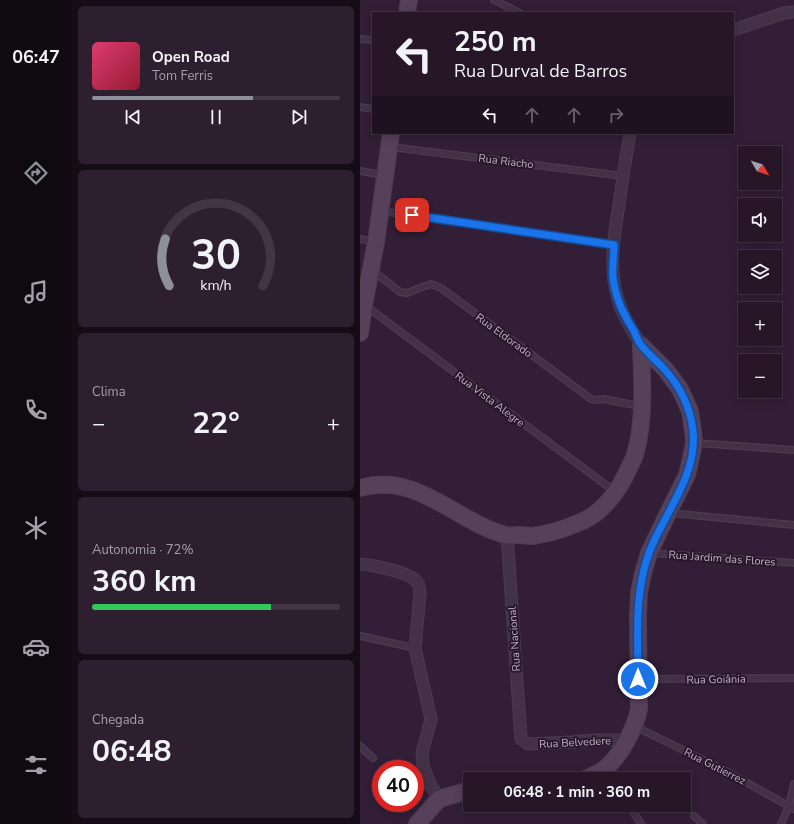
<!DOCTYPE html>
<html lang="pt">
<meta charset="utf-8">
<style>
:root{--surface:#261628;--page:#2e1f30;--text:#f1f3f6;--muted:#a49fa8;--line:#423545;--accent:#8c9099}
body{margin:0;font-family:"Nunito Sans",sans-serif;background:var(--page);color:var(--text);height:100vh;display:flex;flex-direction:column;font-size:15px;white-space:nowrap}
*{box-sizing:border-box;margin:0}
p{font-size:13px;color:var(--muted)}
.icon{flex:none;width:22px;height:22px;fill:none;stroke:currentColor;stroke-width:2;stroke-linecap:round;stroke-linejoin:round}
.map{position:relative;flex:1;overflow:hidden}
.sheet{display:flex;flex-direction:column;gap:6px;padding:6px;background:#150c16;width:288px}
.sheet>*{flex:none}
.guide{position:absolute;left:12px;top:12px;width:362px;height:122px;border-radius:0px;box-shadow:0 2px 10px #0003,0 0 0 1px var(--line);background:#261628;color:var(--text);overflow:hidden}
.needle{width:26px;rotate:129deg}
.controls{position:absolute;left:378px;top:146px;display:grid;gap:8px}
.controls a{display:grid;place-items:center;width:44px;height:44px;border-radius:0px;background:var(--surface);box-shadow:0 2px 10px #0003,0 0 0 1px var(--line);font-size:20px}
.speed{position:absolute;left:12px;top:760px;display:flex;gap:8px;font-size:20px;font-weight:700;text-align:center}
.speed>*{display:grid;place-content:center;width:52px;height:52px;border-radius:50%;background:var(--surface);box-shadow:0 2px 10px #0003,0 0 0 1px var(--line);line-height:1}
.speed .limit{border:6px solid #d22;background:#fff;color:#111}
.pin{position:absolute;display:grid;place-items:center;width:34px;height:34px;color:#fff;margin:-17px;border-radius:8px;box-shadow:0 2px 6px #0006}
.me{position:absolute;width:44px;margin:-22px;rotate:0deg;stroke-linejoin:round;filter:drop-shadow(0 0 3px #0008)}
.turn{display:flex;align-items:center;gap:14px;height:84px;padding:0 16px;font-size:18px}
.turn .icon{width:52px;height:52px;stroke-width:2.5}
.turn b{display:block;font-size:28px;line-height:34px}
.lanes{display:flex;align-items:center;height:38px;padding:0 16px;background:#0003;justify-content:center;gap:20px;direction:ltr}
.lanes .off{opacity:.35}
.big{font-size:30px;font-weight:700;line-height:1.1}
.sheet .card{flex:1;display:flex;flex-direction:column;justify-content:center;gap:6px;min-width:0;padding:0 14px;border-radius:6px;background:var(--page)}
.sheet .dial{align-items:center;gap:0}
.dial svg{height:104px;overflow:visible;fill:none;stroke:var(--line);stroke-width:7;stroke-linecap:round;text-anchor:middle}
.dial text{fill:var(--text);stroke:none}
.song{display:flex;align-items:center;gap:12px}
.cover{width:48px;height:48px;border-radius:6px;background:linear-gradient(135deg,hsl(340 70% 55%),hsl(350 70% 35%))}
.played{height:4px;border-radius:2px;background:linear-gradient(90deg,var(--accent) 65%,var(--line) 65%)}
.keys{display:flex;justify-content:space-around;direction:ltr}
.heat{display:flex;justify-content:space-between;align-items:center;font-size:22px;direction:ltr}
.charge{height:6px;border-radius:3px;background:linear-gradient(90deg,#34c759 72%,var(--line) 0)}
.trip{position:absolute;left:103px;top:772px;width:228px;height:40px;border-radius:0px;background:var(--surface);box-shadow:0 2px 10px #0003,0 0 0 1px var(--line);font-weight:700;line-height:40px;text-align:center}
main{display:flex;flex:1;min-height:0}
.dock{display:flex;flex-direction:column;width:72px;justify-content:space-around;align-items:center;background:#0f0910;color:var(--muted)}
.dock .icon{width:28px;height:28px}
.dock .current{color:var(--accent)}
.dock b{font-size:18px;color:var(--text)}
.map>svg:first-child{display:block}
</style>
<main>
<nav class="dock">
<b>06:47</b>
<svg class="icon current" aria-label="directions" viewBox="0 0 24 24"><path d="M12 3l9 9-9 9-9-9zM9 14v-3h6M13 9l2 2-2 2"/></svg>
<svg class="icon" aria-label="music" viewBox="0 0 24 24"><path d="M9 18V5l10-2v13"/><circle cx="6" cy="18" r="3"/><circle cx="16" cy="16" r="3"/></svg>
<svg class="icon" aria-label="phone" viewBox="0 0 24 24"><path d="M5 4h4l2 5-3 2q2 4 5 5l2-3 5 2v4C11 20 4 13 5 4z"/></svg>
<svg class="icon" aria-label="climate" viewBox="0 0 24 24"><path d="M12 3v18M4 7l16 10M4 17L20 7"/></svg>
<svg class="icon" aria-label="car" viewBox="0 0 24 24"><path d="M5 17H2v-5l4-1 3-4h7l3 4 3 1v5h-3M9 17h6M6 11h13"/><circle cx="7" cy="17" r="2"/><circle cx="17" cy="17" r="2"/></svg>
<svg class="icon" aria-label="filters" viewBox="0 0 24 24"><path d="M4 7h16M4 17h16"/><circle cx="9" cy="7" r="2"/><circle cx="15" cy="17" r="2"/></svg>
</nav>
<section class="sheet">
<div class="card">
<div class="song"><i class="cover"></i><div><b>Open Road</b><p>Tom Ferris</p></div></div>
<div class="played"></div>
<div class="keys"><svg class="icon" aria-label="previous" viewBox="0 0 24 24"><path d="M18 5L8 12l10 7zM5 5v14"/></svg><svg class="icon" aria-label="pause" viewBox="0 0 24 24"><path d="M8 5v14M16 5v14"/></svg><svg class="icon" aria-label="next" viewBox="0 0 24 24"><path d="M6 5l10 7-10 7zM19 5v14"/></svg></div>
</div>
<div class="card dial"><svg viewBox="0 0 100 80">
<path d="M14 69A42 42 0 1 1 86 69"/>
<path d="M14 69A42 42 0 0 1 11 33" stroke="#8c9099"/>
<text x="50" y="56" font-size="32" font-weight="700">30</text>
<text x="50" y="72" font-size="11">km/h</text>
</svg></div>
<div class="card"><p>Clima</p>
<div class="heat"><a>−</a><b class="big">22°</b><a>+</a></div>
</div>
<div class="card"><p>Autonomia · 72%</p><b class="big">360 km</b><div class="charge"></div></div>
<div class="card"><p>Chegada</p><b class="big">06:48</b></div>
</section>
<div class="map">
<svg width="434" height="824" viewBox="0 0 434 824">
<rect width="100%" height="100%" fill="#321e36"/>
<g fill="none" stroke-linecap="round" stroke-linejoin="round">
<!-- lane casing -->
<g stroke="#4d3b50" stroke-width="8">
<path id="lane" d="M134 0 160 13
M0 39 13 40
M0 107 13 109
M31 147 263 176
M0 171 23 175
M21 211 254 245
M0 239 16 242
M12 270 40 292 47 293 62 287 71 284 81 288 164 349 231 399 236 400 243 399 280 406
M6 306 254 491
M336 443 434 450
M310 513 434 525
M291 553 434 563
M0 636 55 648
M281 679 434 678
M274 726 364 770 434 809
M0 746 13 758
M247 770 253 779
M269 805 281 824
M334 816 343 824
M421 824 429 806 434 784"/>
</g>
<!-- street casing -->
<g stroke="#4d3b50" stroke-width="13">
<path id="street" d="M373 30 424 13 434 12
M270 133C266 157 262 181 259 205 254 235 249 267 257 296 261 314 272 330 281 345
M147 535 161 739 168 744 212 742 233 740H267
M0 564C12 565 50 572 57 582 60 585 60 590 60 594L55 648 71 719 62 753 63 766 70 784 79 799"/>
</g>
<!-- secondary casing -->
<g stroke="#4d3b50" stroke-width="18">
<path id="secondary" d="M47 13 49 0
M0 333 4 305 16 242 31 133
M0 488C56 471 96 522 146 535 150 536 154 535 158 535 163 535 168 536 173 536 185 534 198 531 208 527 213 525 218 523 223 521 244 511 260 489 269 468 272 462 275 457 276 451 285 417 282 380 281 345
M225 779C232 776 241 772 247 767 262 753 275 729 279 709L278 617 279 593 283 573 289 553 308 513 327 475 331 458 334 443 333 431 330 411 320 389 306 370 281 345
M57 824 79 799 110 790"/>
</g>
<!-- lane -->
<use href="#lane" stroke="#433247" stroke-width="5.5"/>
<!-- street -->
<use href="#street" stroke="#433247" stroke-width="11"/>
<!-- secondary -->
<use href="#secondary" stroke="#56405a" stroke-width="16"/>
</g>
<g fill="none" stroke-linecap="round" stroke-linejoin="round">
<!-- route casing -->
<g stroke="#114b97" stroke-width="10">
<path id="route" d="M52 215 254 245C254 256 252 268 253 278 256 300 263 313 274 331 276 336 278 341 281 345 288 354 298 362 306 371 321 388 330 407 333 430 338 476 304 513 289 553 274 594 278 637 278 679"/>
</g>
<!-- route -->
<use href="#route" stroke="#1a73e8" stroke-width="7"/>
</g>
<g text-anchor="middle" stroke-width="4" stroke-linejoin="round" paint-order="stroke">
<!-- street labels -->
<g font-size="11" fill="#c0acc4" stroke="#27182b">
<text transform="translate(146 161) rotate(7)" y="4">Rua Riacho</text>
<text transform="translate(144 335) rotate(36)" y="4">Rua Eldorado</text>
<text transform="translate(130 399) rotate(37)" y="4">Rua Vista Alegre</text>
<text transform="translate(362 558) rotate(4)" y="4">Rua Jardim das Flores</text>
<text transform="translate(154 639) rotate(-94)" y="4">Rua Nacional</text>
<text transform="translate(356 679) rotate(-1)" y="4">Rua Goiânia</text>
<text transform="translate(215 742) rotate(-3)" y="4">Rua Belvedere</text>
<text transform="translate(355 766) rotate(27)" y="4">Rua Gutierrez</text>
</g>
</g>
</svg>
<div class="controls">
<a><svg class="needle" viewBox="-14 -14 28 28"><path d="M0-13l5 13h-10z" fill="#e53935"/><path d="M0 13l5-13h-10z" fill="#a49fa8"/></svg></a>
<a><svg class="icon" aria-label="sound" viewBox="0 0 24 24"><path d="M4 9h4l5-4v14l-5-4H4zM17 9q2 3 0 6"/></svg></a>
<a><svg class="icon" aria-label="layers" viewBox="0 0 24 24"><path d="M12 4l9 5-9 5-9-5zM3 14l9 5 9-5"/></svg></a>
<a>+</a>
<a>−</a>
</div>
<div class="speed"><div class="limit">40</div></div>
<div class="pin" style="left:52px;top:215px;background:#d93025"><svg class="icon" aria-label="arrive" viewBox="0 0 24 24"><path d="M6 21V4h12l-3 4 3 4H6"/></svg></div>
<svg class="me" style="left:278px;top:679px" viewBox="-20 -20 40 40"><circle r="17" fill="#1a73e8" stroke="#fff" stroke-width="3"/><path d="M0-11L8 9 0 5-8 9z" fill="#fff"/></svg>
<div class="trip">06:48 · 1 min · 360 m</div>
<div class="guide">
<div class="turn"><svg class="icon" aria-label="left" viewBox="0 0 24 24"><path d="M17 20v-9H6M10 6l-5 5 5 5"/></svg><div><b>250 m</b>Rua Durval de Barros</div></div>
<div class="lanes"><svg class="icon" aria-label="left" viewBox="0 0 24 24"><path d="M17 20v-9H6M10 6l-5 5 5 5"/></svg><svg class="icon off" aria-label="ahead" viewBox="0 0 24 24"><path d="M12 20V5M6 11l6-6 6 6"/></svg><svg class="icon off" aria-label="ahead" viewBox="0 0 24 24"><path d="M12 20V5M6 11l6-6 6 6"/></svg><svg class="icon off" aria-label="right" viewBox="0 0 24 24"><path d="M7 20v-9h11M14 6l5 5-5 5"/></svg></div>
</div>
</div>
</main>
